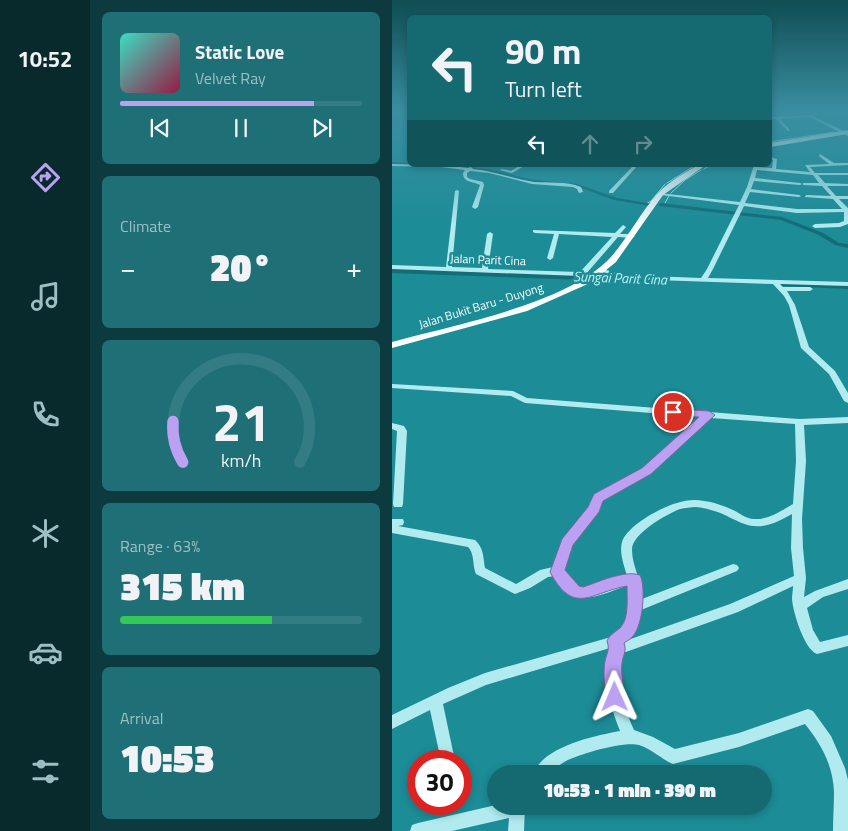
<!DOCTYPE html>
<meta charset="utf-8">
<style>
:root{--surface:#156971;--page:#1e6f76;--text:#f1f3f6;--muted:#9dbfc3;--line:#347c84;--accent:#bca0f2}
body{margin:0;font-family:"Titillium Web",sans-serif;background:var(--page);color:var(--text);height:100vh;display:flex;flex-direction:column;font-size:19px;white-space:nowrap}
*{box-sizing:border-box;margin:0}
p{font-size:16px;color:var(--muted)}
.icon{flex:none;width:28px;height:28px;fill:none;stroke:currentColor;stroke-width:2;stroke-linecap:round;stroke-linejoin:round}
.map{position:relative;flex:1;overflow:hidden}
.details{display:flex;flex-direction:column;gap:12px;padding:12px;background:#0c3a3e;width:302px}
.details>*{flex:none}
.hud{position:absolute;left:15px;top:15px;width:365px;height:152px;border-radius:8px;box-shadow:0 2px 8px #0003;background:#156971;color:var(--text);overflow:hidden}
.speed{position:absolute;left:15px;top:750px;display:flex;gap:10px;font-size:25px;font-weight:700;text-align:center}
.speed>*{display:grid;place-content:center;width:65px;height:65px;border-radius:50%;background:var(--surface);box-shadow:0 2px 8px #0003;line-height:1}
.speed .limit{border:8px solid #d22;background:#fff;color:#111}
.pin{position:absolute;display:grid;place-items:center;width:42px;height:42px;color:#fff;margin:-21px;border:2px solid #fff;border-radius:50%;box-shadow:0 1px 5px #0007}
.me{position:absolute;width:55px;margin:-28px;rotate:359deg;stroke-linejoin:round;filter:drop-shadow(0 0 4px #0008)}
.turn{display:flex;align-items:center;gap:18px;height:105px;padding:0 15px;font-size:22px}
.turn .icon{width:65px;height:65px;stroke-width:2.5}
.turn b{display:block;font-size:35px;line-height:42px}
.lanes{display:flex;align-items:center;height:48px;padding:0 15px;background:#0003;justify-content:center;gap:25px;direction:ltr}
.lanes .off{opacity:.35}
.big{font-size:38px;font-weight:800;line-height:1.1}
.details .card{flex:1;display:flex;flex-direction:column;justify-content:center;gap:8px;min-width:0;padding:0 18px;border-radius:8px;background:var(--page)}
.details .dial{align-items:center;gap:0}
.dial svg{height:130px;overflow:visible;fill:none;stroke:var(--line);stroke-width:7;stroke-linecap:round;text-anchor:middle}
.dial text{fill:var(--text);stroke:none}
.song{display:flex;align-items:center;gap:15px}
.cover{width:60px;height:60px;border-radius:8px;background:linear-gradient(135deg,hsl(170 70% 55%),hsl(340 70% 35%))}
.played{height:5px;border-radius:2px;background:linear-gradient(90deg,var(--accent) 80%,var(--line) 80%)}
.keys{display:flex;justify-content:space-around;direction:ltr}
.heat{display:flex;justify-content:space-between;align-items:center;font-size:28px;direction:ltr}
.charge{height:8px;border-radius:4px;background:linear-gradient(90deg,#34c759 63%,var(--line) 0)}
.trip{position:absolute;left:95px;top:765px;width:285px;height:50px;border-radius:25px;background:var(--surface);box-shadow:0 2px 8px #0003;font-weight:800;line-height:50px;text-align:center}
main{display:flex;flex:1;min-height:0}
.dock{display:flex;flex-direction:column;width:90px;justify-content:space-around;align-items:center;background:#082a2d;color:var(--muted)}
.dock .icon{width:35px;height:35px}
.dock .on{color:var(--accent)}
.dock b{font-size:22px;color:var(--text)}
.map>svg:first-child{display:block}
</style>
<main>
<nav class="dock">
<b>10:52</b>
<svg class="icon on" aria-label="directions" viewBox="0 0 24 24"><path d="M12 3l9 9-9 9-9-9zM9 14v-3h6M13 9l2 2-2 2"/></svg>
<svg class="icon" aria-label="music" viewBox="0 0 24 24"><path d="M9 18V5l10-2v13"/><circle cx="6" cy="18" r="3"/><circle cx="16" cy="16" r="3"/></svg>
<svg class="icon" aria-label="phone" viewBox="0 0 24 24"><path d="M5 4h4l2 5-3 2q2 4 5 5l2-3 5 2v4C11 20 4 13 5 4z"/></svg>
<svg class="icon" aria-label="climate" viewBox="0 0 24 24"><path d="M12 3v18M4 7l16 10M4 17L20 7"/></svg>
<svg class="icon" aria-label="car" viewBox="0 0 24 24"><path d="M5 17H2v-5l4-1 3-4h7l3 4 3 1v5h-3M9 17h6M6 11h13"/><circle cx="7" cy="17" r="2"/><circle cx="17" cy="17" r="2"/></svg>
<svg class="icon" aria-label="filters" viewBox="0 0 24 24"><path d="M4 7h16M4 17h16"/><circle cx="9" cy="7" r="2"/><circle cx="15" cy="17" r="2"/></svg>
</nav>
<section class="details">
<div class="card">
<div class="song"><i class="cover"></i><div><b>Static Love</b><p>Velvet Ray</p></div></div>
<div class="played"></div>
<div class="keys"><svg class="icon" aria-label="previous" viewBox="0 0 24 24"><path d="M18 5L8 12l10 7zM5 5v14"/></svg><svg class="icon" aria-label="pause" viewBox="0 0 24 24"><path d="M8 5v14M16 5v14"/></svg><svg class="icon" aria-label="next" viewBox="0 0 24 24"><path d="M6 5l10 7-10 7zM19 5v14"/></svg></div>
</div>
<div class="card"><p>Climate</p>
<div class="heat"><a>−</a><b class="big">20°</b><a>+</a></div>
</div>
<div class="card dial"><svg viewBox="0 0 100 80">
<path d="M14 69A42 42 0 1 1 86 69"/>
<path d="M14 69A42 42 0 0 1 8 44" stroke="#bca0f2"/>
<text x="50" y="56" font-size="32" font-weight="700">21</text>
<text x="50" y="72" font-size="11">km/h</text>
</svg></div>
<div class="card"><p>Range · 63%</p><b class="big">315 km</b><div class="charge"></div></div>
<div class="card"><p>Arrival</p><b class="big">10:53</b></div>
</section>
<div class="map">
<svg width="456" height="831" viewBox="0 0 456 831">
<rect width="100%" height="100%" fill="#1c8c97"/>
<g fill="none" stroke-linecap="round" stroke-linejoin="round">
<!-- stream -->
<path stroke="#a4ecf1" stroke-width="1" d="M378 142 442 132
M312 169 319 165
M275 183 304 165
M279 193 293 180 309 170
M273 203 277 196
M254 204 259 201 273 184"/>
<!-- canal -->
<path fill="#136c76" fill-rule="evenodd" d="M0 162 18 163V165H19H18L0 164Z
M51 165H63L100 170 142 180 185 184 225 198 261 204 258 206 222 200 184 186 142 182 100 172Z
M269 203 390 217 431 233 447 243 456 244V248L443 245 427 235 389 220 267 206V204Z"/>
<!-- river -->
<path fill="#136c76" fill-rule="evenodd" d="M0 267 249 276 254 279 249 282 0 273Z
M393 281 456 283V289L389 286V282Z"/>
<!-- minor -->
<path fill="#b1ebf0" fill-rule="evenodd" d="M420 111H422L425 114 421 116 456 133V136L417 117 388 119 398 130 396 131 384 119H378V117L417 115 421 114Z
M428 154 442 163H456V165L418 167 423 173H456V175H426L433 183 456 184V186H435L444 196H456V199H447L456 208V224L448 227 423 228 420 226 423 224 447 223 452 221V212L405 213 352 206 321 269 316 278 456 282V286L388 284 391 287H418L421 289 418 291H395L403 305 417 347 443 371 456 393V403L452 401 437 374 409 348 397 305 392 296 381 284 234 279 207 271 210 269 234 275 309 278 315 269 347 205 269 195H267V193L348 202 355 187 362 165H366V167L380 168 381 160 378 159V157L385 159 384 169 418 172 413 165 437 164 427 156ZM365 170 421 175 427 183H411V185L430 186 439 196 415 195 413 196V197L441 199 450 209H405L353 203 358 192 407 197 409 196 407 195 359 189 362 181 408 185 410 184 408 183 363 178Z
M0 164 52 165 76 168 79 167 81 169C102 171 121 179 142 182 157 183 174 181 189 187L191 192 187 193 185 189 181 187 140 184 97 173 78 171 75 173V177L78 179 91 182 92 185 86 207 83 209 80 207 88 185C81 181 71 183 71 173L73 170 49 167 0 166Z
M129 165H134L120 173 108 170 110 169 119 171Z
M242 165H246L221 193H217V191Z
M65 190 67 191 60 267 90 268 95 234 98 232 101 234 96 269 188 272 220 237 167 234 161 258 158 260 155 258 162 234 143 233 141 232V230L223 233 231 225 234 227 228 234H240L243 236 240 238 226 237 194 274 188 276 0 269V265L54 267 63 191Z
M0 384 121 391 135 398 407 419 456 417V423L412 425 414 461 410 519 411 548 414 578 412 597 423 591 456 579V589L431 597 415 608 421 630 428 642 456 635V646L425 654C412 649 401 612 400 599 400 595 401 590 401 586L346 612 231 653C222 677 232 708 242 730L261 737 283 749 347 733 416 709 421 711 439 736 453 768 456 780V831H441C441 818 442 805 442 792 441 765 429 744 413 724L347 747 281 764C269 759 260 749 247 745 231 741 188 754 174 761 168 764 163 769 159 774H141C152 746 202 736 228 731 220 711 212 686 214 664 215 658 218 653 218 648L94 685 51 704 63 761H49L38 710 0 729V715L56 688 93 673 219 637C236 624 240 605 237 585 220 590 192 606 175 592 170 587 167 581 163 576L156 577 138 588 123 594 84 574C80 565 83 554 76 547L0 533V519H11L12 522 11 525 6 526 83 540C92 548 91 557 93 568L124 584 126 583 148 570 161 567 171 540 197 508 198 503 202 495 251 469 310 417 133 403 119 396 0 388ZM319 418 403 424 404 461 401 504C389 511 376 520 362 519 354 519 348 513 341 510 332 506 322 502 312 501 303 499 294 500 285 503 269 507 235 526 230 542 227 553 232 565 235 576 220 581 201 590 185 587L171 570 180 545 206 512 210 501 257 473ZM304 507C349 512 351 543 400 514L399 548 402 576 338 604 233 641C241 633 247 622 249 610L345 571 347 568 345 565 341 564 250 599C250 581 240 566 240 550 239 534 275 514 288 509 293 508 299 507 304 507Z
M0 423 12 426 15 431 11 504 10 507H2L1 504 5 431 0 429Z
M104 805V806H133L132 831H116L117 818 60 831H18L20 825 26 823Z"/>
<!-- major -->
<path fill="#fafeff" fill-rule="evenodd" d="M456 130V134L378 147V143Z
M306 165H314L271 195 224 262 198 283 135 311 0 348V342C61 325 175 304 218 258 236 238 248 213 266 193 277 181 293 173 306 165Z"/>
</g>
<!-- sky -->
<linearGradient id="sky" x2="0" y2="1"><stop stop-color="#0f4d53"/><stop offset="0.49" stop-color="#3a8ea1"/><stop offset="1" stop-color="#3a8ea1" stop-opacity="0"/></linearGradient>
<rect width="456" height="227" fill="url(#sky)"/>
<!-- route -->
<path fill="#bca0f2" stroke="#7a689d" d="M281 409 317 411 323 415 259 474 211 501 207 512 181 545 173 570 187 586 191 587C207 582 231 570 248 575 254 587 251 625 241 636 239 639 235 641 232 643 235 651 231 655 230 663 228 676 235 690 229 702L223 705 217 702C212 692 211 672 213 661 215 652 218 650 215 641 218 634 224 632 229 627 237 618 235 598 235 586 199 592 182 617 158 572L170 539 196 507 202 494 250 468 307 417 277 415 275 412Z"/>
<g text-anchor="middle" stroke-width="5" stroke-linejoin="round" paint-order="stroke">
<!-- far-street labels -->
<g font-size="12" fill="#fff" stroke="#1c8c97">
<text transform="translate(96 260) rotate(2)" y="4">Jalan Parit Cina</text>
<text transform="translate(89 306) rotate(-17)" y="4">Jalan Bukit Baru - Duyong</text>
</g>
<!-- far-water labels -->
<g font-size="14" font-style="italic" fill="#bef2f6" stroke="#1c8c97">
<text transform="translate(228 278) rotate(2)" y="5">Sungai Parit Cina</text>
</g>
</g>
</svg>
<div class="speed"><div class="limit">30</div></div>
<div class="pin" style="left:281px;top:412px;background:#d93025"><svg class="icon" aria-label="arrive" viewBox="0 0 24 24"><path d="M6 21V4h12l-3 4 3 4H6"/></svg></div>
<svg class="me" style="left:223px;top:697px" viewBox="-20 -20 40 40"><path d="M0-17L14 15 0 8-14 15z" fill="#bca0f2" stroke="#fff" stroke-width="4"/></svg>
<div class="trip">10:53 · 1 min · 390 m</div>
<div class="hud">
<div class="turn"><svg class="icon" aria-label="left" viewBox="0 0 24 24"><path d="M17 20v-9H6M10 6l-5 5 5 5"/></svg><div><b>90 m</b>Turn left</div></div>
<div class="lanes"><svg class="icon" aria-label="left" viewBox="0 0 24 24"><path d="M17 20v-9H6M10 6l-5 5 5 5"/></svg><svg class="icon off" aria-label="ahead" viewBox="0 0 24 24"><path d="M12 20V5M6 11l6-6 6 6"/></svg><svg class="icon off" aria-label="right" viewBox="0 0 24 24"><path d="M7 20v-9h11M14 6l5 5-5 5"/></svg></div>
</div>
</div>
</main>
